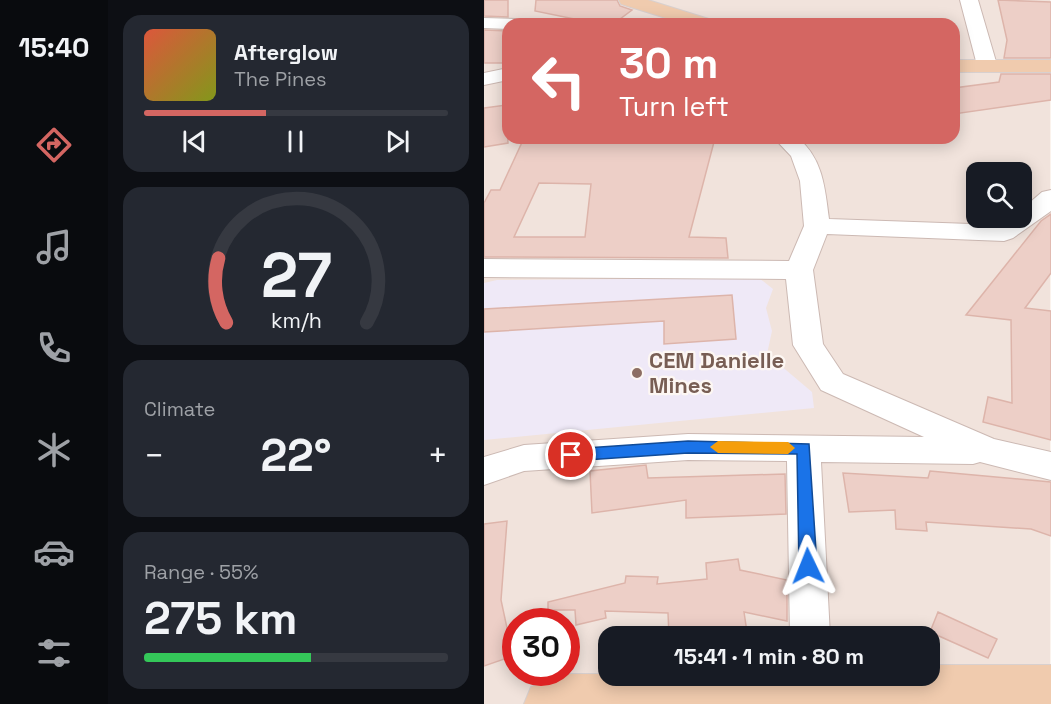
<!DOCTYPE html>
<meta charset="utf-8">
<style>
:root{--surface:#171b24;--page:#242831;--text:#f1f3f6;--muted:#9ea1a6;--line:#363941;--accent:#d46662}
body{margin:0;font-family:"Space Grotesk",sans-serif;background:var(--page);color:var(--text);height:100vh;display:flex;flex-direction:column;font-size:22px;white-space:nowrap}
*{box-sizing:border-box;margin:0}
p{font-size:20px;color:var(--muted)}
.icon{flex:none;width:33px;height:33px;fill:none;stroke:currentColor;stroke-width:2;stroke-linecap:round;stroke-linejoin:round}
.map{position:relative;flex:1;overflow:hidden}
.panel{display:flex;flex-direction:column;gap:15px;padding:15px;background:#0d0f14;width:376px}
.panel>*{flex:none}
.top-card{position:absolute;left:18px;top:18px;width:458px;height:126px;border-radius:18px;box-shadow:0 3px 15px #0003;background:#d46662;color:#fff;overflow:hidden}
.tools{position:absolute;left:482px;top:162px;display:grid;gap:12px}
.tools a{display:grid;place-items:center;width:66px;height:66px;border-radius:12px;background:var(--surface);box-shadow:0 3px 15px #0003;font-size:30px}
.speed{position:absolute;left:18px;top:608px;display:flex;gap:12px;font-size:30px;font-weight:700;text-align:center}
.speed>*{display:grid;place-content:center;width:78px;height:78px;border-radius:50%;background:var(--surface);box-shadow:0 3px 15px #0003;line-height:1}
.speed .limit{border:9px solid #d22;background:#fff;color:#111}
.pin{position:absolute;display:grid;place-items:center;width:51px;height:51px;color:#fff;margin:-26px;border:3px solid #fff;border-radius:50%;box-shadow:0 2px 6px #0007}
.me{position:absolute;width:66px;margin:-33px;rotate:358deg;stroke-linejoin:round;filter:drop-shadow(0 0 4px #0008)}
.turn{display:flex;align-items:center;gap:21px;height:126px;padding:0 18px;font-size:27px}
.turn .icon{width:78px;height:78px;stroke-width:2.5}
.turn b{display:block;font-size:42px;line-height:51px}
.big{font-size:45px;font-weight:700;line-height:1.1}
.panel .tile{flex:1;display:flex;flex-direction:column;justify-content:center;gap:9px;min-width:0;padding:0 21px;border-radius:18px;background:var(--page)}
.panel .dial{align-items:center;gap:0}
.dial svg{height:156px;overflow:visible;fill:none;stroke:var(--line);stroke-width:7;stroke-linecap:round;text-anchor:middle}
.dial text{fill:var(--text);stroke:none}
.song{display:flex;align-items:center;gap:18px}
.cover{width:72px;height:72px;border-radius:9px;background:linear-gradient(135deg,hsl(10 70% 55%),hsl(70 70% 35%))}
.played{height:6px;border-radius:3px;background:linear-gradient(90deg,var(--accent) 40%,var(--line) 40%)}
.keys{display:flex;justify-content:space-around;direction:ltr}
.heat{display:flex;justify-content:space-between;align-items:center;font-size:33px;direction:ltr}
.charge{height:9px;border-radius:4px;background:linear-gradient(90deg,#34c759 55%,var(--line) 0)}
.trip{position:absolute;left:114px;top:626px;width:342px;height:60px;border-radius:18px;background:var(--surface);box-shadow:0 3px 15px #0003;font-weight:700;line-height:60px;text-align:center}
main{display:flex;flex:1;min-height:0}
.menu{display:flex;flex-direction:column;width:108px;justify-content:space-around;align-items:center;background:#090b0e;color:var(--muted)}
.menu .icon{width:42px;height:42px}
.menu .on{color:var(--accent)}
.menu b{font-size:27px;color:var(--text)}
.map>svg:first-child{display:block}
</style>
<main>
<nav class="menu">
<b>15:40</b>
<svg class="icon on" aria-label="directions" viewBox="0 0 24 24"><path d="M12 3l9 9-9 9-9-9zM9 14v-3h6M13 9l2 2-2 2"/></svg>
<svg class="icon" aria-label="music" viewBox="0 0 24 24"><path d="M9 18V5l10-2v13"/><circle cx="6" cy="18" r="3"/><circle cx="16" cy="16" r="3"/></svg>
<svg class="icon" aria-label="phone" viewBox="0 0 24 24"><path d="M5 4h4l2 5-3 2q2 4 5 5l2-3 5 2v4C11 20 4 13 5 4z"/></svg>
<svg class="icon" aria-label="climate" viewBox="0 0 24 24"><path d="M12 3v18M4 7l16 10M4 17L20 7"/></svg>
<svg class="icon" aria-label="car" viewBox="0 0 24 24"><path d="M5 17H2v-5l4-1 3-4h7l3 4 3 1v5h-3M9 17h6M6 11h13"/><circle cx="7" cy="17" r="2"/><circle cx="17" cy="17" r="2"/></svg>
<svg class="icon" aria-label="filters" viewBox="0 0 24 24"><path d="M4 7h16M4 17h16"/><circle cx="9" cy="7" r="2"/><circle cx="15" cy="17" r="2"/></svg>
</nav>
<section class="panel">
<div class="tile">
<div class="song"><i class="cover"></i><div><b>Afterglow</b><p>The Pines</p></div></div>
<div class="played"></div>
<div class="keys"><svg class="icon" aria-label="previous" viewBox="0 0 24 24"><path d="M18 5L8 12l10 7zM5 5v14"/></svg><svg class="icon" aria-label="pause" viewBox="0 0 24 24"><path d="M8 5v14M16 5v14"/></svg><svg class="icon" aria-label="next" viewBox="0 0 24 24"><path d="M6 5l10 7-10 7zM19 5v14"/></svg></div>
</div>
<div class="tile dial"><svg viewBox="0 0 100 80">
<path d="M14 69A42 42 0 1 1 86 69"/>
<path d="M14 69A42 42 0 0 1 10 36" stroke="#d46662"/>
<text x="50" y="56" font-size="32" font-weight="700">27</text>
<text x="50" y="72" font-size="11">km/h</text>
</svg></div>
<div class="tile"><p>Climate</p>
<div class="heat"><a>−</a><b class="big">22°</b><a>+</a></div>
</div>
<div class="tile"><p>Range · 55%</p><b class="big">275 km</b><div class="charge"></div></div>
</section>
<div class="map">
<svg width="567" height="704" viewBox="0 0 567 704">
<rect width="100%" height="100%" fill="#fbf3ed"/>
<!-- residential -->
<path fill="#f1e3dc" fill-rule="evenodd" d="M0 0H566V704H0ZM24 24H470V138H24ZM492 172H537V218H492ZM32 621H82V672H32ZM124 636H446V675H124Z"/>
<!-- education -->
<path fill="#efe9f7" d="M275 278 289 289 282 308 288 331 283 354 328 392 330 408 0 440V283L13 280Z"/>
<!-- building -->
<path fill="#edcfc7" stroke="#ddb4aa" stroke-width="1.5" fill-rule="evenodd" d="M0 0H24V17L0 16Z
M52 0H133L136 6 148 10 132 22H105L51 11Z
M514 0 567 2V58H520L523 40Z
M0 30 24 31V63H0Z
M517 74H567V100L470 114V88L515 82Z
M22 105 24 143 0 147V108Z
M40 138H208L207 141 230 142 205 237 242 238 244 258 0 257V203L7 190H16ZM55 183 107 184 101 237H30Z
M567 214V273L541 308 567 311V440L499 422 504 397 528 403 527 320 482 315 557 221Z
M248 295 252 339 180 344V321L0 332V309Z
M162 465 164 478 301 474 302 514 202 518V500L108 513 106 471Z
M446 471 567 482V536L547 529 442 522 443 531 412 529 411 510 365 512 359 473 444 478Z
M23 521 17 600 29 656 0 666V524Z
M254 559 256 570 303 580V621L260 612 263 632 230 636H185L184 613 121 611 122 618 92 625 91 610H64V602L141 583 142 576 174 577 173 584 223 579 222 563Z
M454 612 513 639 504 658 446 632Z"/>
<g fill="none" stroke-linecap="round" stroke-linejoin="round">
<!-- minor casing -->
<g stroke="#ccb9b3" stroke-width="2">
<path id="minor" d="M476 0H494L513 65 510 69 503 71 493 65Z
M0 18 31 19 40 24H24V29L0 28Z
M24 68V80L0 85V73Z
M290 138H314C339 159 341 188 345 219L515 225 526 218H537V210L558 192 567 190V211L529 238 520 241 343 234 329 270 339 344 359 374 510 439 567 452V480L496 462 489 464 337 462 346 636H306L303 461 204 460 40 471 0 485V457L40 445 204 434 440 437 337 390 309 345 302 279 0 277V259L305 261 320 226 316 181 307 156Z"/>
</g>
<!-- major casing -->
<g stroke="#d8d0cf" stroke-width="2">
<path id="major" d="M135 0H164L228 20 231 24H201L137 4Z
M470 60H567V72H470Z
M446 665H567V704H40L47 687 85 674 446 675Z"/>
</g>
<!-- minor -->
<use href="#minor" fill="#fff" fill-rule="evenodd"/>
<!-- major -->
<use href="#major" fill="#f0cbae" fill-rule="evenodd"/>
</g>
<!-- route -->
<path fill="#1a73e8" stroke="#114b97" stroke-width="1.5" d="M204 441 325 444 333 566 330 571 324 573 318 571 315 566 313 454 204 453 87 461 79 455 87 449Z"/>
<!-- slow -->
<path fill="#f59e0b" d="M234 441 304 442 311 448 304 454 234 453 226 447Z"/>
<!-- markers -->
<circle fill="#8d6e63" stroke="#fdf7f3" stroke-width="2" cx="153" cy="373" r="6"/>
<g text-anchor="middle" stroke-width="4.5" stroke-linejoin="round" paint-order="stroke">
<!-- education labels -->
<g font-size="22" font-weight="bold" fill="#785e54" stroke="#fdf7f3" text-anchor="start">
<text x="165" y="368">CEM Danielle<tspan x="165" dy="25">Mines</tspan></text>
</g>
</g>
</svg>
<div class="tools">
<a><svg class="icon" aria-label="search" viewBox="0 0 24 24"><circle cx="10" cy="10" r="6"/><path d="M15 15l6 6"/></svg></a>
</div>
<div class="speed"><div class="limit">30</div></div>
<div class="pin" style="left:87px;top:455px;background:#d93025"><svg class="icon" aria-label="arrive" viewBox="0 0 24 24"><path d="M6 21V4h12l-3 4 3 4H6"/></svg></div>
<svg class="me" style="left:324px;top:566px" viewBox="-20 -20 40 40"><path d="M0-17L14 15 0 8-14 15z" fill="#1a73e8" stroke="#fff" stroke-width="4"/></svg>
<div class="trip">15:41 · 1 min · 80 m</div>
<div class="top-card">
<div class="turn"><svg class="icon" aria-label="left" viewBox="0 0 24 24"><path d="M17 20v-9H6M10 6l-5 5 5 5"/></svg><div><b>30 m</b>Turn left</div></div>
</div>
</div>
</main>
